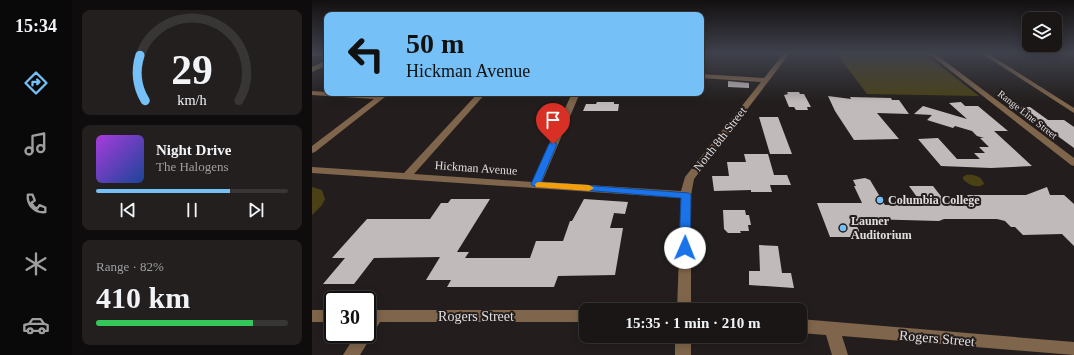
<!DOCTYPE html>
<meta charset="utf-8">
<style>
:root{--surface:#1a1616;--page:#231f1f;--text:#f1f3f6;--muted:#9f9fa1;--line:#383535;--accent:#75c0f6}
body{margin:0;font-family:"Times New Roman",serif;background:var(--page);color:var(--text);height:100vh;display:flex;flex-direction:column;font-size:15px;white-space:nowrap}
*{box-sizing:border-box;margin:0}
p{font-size:13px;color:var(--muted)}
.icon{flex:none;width:22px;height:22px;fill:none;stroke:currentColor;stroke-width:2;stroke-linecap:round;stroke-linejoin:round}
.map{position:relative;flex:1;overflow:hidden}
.panel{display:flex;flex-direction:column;gap:10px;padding:10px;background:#0e0c0c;width:240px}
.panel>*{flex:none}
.top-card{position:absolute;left:12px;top:12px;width:380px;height:84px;border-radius:8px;box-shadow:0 2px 10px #0003,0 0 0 1px var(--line);background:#75c0f6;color:#111;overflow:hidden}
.controls{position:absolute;left:710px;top:12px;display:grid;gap:8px}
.controls a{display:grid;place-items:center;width:40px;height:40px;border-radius:8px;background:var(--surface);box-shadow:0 2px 10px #0003,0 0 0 1px var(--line);font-size:20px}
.speed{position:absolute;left:12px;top:291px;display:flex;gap:8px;font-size:20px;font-weight:700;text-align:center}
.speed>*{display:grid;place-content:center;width:52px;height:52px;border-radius:50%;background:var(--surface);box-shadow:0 2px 10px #0003,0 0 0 1px var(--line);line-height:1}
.speed .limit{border:2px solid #111;border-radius:6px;background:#fff;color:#111}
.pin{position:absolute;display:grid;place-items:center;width:34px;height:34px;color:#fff;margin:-41px -17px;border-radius:50% 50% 50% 0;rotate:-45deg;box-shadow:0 0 4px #0007}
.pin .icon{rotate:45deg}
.me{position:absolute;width:44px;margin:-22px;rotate:1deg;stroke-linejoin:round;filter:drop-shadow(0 0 3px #0008)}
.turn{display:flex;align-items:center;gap:14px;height:84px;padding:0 16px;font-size:18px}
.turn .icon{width:52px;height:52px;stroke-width:2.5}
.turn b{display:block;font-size:28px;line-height:34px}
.big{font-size:30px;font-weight:600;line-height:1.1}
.panel .widget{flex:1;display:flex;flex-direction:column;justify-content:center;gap:6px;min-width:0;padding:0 14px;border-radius:8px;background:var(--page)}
.panel .dial{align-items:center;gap:0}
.dial svg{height:104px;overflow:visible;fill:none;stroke:var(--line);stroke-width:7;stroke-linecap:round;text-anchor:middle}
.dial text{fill:var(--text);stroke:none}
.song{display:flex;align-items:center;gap:12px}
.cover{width:48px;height:48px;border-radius:6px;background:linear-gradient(135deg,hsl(280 70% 55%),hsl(220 70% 35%))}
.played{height:4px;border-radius:2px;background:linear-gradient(90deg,var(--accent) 70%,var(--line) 70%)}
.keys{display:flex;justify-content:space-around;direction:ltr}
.charge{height:6px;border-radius:3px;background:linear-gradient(90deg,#34c759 82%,var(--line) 0)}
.trip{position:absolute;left:267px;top:303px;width:228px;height:40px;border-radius:8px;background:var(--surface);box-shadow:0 2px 10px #0003,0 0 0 1px var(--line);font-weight:600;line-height:40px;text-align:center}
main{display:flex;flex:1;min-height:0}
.tab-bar{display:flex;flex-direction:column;width:72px;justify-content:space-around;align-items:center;background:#0a0909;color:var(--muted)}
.tab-bar .icon{width:28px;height:28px}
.tab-bar .current{color:var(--accent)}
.tab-bar b{font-size:18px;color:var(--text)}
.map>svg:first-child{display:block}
</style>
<main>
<nav class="tab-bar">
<b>15:34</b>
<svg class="icon current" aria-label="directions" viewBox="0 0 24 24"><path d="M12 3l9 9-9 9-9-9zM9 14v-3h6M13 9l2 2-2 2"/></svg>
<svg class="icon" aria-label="music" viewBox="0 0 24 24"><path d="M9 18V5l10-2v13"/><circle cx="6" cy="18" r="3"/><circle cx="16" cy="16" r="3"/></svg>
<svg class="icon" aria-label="phone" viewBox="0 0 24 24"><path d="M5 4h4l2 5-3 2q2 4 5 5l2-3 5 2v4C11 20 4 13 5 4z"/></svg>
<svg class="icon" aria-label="climate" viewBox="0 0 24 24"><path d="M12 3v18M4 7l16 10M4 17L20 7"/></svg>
<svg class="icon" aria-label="car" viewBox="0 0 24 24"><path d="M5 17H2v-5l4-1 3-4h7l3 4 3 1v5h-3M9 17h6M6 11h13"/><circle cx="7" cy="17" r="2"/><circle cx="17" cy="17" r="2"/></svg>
</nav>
<section class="panel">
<div class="widget dial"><svg viewBox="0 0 100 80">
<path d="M14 69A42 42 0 1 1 86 69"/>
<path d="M14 69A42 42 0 0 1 10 34" stroke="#75c0f6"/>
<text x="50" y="56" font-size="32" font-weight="700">29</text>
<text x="50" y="72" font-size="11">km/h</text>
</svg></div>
<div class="widget">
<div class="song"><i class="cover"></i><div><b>Night Drive</b><p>The Halogens</p></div></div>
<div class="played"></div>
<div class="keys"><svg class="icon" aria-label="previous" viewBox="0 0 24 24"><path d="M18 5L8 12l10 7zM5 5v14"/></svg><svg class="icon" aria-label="pause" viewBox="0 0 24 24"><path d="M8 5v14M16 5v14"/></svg><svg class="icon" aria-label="next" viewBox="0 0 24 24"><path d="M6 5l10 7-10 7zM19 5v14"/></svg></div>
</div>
<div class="widget"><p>Range · 82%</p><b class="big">410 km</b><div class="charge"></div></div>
</section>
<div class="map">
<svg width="762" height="355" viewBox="0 0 762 355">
<rect width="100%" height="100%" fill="#231e1d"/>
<!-- green -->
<path fill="#4a4117" d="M524 53H612L667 96 555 94Z
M654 175C661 174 670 176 672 184 666 189 656 185 651 179V177Z
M0 187 10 190 13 199 10 205 0 215Z"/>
<!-- building -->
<path fill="#c1babb" d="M416 81 437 83V88L416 87Z
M475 92H487L488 94H492L499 107H495L496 110H484L482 107H477L472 95 476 94Z
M516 96 539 99 538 97 579 98 580 100H587L597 114 565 113 587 139 542 140 523 111Z
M285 102H302V104H307L306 111H271L274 104H284Z
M649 102 653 106H666L696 131H682L720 166 679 168 629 166 606 139 626 138 645 159H668L662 153H673L667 147H677L668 138H672L665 136 660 131 643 126 641 128 615 120 620 115 602 114 611 106 655 119 637 103Z
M706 107H718L736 120H752L762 127V148Z
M447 117H466L480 154H458Z
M432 154H456L462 175H475L479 185H458L460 192H439V190L402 191 400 176H417L415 162H434Z
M553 178 558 180 573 205 610 204 597 186H621L635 204H662L655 195H714L735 187 738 195H752L762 204V246L750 234 711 235 703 227H699L693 221 685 219H632L627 221 554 219 557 224H544L550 237H518L505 203H550L542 186H544L541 180Z
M139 199H178L145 252H157L153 258H218L224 241H251L258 221H260L272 199 316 202 313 214 302 213 298 228H311L303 275 246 276 242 287H135L139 280H114L128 257 62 258 42 284H11L33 258H20L55 219H118L129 203H136Z
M411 210H433L434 215H437L439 225H436L437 231H428L429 233H416L412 229Z
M447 245 466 246 470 273H479L482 288 437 285V271H448Z"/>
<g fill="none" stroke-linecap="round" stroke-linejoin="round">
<!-- minor -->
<path fill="#7f654b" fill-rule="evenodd" d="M0 53H15V56H0Z
M472 53H478L382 179 379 195V310H365L369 198 0 173V167L92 173 166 93H174L102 174 220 182 260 93H268L230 182 369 191 373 177 449 82 389 78V74L452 78Z
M616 53H622L762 158V166L759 165Z
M669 53H675L762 108V113Z
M15 60V65L0 72V67Z
M0 91 15 92V93L67 95 69 93H78L3 152 0 153V146L62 99 0 95Z
M0 310H21V322H0Z
M55 310H275L274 322H68L48 355H31L44 334H55Z
M488 319 762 342V355L530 336 536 355H520L514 335 488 333Z
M363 336H379V355H363Z"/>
</g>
<!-- sky -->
<linearGradient id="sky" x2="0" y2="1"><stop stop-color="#131010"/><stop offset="0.52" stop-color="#3f414c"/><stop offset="1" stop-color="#3f414c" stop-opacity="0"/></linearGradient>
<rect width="762" height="102" fill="url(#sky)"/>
<!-- route -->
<path fill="#1a73e8" stroke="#114b97" d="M241 141 245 144 229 182 377 193 379 195 378 248 377 251 373 253 369 251 367 248 369 198 221 186 219 184 237 144Z"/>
<!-- slow -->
<path fill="#f59e0b" d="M227 182 277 185 282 188 277 191 224 187 223 185 224 183Z"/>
<!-- markers -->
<g fill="#75c0f6" stroke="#231e1d" stroke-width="1.5">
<circle cx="568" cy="200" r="4"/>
<circle cx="531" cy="228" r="4"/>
</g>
<g text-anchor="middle" stroke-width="4" stroke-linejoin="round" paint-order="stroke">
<!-- far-street labels -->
<g font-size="10" fill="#e1dddc" stroke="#231e1d">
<text transform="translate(716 114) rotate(38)" y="4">Range Line Street</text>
</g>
<!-- street labels -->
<g font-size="12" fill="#e1dddc" stroke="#231e1d">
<text transform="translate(408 139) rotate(-52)" y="4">North 8th Street</text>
<text transform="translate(164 168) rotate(4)" y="4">Hickman Avenue</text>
</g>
<!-- poi labels -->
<g font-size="12" font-weight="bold" fill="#e1dddc" stroke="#231e1d" text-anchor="start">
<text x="576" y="204">Columbia College</text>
<text x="539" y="225">Launer<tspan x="539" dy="14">Auditorium</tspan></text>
</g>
<!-- near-street labels -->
<g font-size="14" fill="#e1dddc" stroke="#231e1d">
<text x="164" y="321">Rogers Street</text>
<text transform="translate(625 338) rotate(5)" y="5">Rogers Street</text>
</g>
</g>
</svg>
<div class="controls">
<a><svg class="icon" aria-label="layers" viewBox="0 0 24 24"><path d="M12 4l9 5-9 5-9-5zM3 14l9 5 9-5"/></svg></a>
</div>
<div class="speed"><div class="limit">30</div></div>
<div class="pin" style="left:241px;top:144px;background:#d93025"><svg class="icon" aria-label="arrive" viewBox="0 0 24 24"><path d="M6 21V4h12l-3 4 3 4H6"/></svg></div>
<svg class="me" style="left:373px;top:248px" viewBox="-20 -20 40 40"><circle r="19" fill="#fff"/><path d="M0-13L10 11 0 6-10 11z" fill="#1a73e8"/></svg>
<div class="trip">15:35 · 1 min · 210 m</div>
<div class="top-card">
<div class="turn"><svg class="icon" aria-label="left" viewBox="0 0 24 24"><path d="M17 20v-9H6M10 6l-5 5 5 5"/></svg><div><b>50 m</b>Hickman Avenue</div></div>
</div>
</div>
</main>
